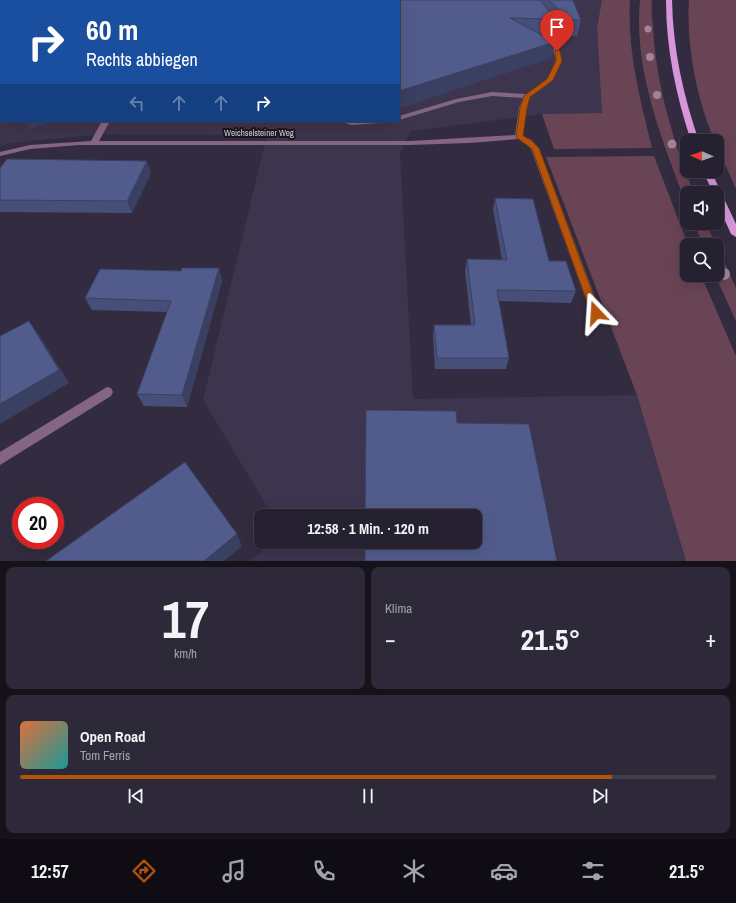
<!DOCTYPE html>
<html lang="de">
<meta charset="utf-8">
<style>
:root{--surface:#262130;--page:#2e2938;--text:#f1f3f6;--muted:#a4a3ab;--line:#423e4c;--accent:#b45309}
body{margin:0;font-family:"Archivo Narrow",sans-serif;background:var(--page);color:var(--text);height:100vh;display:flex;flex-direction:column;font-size:15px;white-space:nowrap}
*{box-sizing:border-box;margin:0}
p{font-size:13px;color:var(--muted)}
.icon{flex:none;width:22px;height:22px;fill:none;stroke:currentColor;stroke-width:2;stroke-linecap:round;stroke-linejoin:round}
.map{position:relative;height:561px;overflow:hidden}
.sheet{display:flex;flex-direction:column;gap:6px;padding:6px;background:#15121a;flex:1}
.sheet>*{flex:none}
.guide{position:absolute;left:0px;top:0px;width:400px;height:122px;box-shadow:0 4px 16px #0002,0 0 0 1px var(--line);background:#1a4fa0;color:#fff;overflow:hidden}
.needle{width:26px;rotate:272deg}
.controls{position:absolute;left:680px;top:134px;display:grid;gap:8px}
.controls a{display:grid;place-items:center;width:44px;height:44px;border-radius:8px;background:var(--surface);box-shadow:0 4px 16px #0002,0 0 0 1px var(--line);font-size:20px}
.speed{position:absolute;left:12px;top:497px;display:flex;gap:8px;font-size:20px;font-weight:700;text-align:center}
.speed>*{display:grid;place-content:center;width:52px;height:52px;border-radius:50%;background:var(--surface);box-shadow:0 4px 16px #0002,0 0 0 1px var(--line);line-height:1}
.speed .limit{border:6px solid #d22;background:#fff;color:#111}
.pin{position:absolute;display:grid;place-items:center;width:34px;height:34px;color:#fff;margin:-41px -17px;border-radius:50% 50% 50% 0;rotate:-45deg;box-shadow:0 0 4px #0007}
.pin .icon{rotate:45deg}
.me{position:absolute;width:44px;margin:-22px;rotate:340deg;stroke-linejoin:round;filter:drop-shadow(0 0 3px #0008)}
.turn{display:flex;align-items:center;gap:14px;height:84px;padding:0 20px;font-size:18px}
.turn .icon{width:52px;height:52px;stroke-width:2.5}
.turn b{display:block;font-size:28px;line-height:34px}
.lanes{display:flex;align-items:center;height:38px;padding:0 20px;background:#0003;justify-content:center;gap:20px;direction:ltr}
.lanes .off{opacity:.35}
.big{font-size:30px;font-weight:700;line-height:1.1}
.sheet .tile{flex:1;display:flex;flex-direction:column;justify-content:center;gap:6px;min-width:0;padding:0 14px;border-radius:8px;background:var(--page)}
.sheet .dial{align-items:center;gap:0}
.dial b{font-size:52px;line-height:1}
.song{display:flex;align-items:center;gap:12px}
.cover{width:48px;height:48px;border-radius:6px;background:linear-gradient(135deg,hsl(20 70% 55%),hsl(180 70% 35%))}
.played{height:4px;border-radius:2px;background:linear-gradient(90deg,var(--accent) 85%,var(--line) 85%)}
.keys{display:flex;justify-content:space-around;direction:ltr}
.heat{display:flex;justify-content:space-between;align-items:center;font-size:22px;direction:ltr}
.sheet .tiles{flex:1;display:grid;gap:6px;grid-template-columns:1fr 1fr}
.tile:last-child{grid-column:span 2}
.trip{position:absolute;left:254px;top:509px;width:228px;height:40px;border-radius:8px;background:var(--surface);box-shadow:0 4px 16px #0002,0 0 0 1px var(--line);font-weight:700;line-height:40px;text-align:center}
.tab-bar{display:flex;height:64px;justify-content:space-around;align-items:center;background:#0f0d13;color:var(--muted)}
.tab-bar .icon{width:28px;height:28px}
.tab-bar .selected{color:var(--accent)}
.tab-bar b{font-size:18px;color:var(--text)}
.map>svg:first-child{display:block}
</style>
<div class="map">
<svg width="736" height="561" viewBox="0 0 736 561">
<rect width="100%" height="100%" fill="#332c40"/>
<!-- built -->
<path fill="#3d344e" d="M213 0H602L597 28 602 113 542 114 411 131 400 152 413 399 637 395 686 561H249L275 542H475V516H273L203 400 267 135 104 134 11 143 0 146 1 49V121H399V1Z"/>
<!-- green -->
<path fill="#694454" d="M602 0H630C627 50 640 99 652 148L554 149 542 114 602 113 597 28Z
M640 0H652C651 9 652 19 653 27 656 84 673 141 694 193H687V206C663 142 633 70 640 0Z
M689 0H736V189L717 146V141H715C697 101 686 44 689 0Z
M654 156 688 245H687V275H701L736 356V561H686L637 395 546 157Z
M694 223H706L716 245H703Z
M717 246 736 288V321L715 275H717Z"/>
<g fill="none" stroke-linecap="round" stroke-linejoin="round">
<!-- minor -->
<path fill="#846584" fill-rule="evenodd" d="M534 0H540L538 8 553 25 562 61 552 81 530 97 527 108 523 136 532 140 539 148 601 313 600 316H592L591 313 531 149 526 144 518 139 469 143 410 145H79L30 149 0 156V152L30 145 91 141 102 121H110L99 141H410L515 135 519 108 523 98 492 96 459 102 399 120V116L456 99 492 92 526 94 547 79 556 61 547 25 532 8Z
M339 121H384L380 123 352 125Z
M107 387 111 388 113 392 111 396 0 465V452Z"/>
<!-- major -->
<path fill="#d796d9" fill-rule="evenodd" d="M666 0H672C673 49 683 95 699 141H691C676 95 666 49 666 0Z
M703 171H711L736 224V237L731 234 717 203V193H713Z"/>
</g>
<!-- trees -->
<g fill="#a38398">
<circle cx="648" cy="29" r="3.5"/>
<circle cx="650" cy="57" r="4"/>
<circle cx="657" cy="95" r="4"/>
<circle cx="672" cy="144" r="4.5"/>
<circle cx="724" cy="274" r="6"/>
</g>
<!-- wall -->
<path fill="#474f78" d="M147 0H540L541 1V0H573L581 20 577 36 557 35 554 24 551 21 548 35H541L555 42 551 58 399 108V1H148Z
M0 168 151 173 132 213 0 212Z
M495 198 576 291 571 303 499 301 509 358 506 369H435L433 336 434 325H471L465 271 467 259 502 260 493 209Z
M219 268 222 281 187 407 144 406 137 394 167 312 92 310 85 298 181 271Z"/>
<!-- shaded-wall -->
<path fill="#394062" d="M41 0H58L53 1H41Z
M555 42 551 58 399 108V91Z
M0 98H1V113H0Z
M26 121H55L30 129Z
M147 161 151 173 132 213 127 201Z
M219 268 222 281 187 407 182 395Z
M29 321 39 335 69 383 0 424V404Z
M237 534 242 546 224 561H204Z"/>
<!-- building -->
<path fill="#525c8c" stroke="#394062" d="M0 0H44L45 1H1V98H0Z
M156 0H540L549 11 551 19 510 18 555 42 399 91V1H157Z
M549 0H573L581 20H561L558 9Z
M7 159 147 161 127 201 0 200V168Z
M495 198 533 199 549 261H566L576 291 497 290 509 358H437L434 325H475L467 259 507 260Z
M182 268H219L182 395 137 394 171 301 85 298 100 269 181 271Z
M29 321 59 370 0 404V336Z
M366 410 456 411 457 423 529 424 557 561H365V542H475V516H365Z
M185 462 237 534 204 561H46Z"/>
<!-- route -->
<path fill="#b45309" stroke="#753606" d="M555 50 560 51 562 61 553 80 530 97 527 108 523 136 531 140 539 148 600 313 599 316H592L591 313 532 149 516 137 520 108 524 96 547 79 556 61Z"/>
<g text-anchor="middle" stroke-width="4" stroke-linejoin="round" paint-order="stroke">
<!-- far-street labels -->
<g font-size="9" fill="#d9d5e2" stroke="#19161f">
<text x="259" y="136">Weichselsteiner Weg</text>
</g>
</g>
</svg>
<div class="controls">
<a><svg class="needle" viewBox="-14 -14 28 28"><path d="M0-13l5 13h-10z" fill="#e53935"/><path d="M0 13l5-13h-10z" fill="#a4a3ab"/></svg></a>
<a><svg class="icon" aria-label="sound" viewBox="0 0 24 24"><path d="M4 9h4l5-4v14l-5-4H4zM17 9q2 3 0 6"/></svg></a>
<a><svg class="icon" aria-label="search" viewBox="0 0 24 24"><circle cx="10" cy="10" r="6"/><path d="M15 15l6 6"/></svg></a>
</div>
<div class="speed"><div class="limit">20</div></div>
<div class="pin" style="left:557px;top:51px;background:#d93025"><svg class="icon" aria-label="arrive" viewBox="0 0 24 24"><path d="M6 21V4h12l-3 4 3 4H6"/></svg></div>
<svg class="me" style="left:596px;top:313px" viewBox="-20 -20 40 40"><path d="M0-17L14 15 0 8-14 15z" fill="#b45309" stroke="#fff" stroke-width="4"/></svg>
<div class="trip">12:58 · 1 Min. · 120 m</div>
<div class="guide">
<div class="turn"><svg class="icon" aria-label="right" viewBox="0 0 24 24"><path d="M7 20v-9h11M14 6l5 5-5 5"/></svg><div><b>60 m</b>Rechts abbiegen</div></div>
<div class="lanes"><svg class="icon off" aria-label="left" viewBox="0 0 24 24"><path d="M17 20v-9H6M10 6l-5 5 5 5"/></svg><svg class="icon off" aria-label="ahead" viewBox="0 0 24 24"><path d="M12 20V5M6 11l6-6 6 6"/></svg><svg class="icon off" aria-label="ahead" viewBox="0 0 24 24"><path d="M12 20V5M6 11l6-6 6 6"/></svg><svg class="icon" aria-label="right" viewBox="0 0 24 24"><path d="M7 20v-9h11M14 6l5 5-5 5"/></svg></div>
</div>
</div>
<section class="sheet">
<div class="tiles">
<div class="tile dial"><b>17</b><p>km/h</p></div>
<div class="tile"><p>Klima</p>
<div class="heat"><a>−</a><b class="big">21.5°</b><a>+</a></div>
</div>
<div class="tile">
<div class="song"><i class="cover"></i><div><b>Open Road</b><p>Tom Ferris</p></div></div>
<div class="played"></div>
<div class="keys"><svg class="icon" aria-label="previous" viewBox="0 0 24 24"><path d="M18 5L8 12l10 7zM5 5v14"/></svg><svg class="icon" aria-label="pause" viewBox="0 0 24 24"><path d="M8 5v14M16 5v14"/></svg><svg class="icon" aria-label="next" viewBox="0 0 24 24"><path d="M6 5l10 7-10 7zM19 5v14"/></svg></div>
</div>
</div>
</section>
<nav class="tab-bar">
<b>12:57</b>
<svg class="icon selected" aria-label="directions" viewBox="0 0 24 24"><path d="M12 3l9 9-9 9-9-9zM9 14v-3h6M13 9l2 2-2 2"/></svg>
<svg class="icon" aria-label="music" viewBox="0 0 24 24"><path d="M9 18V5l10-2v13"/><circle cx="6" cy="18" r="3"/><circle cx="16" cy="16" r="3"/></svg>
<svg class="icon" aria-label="phone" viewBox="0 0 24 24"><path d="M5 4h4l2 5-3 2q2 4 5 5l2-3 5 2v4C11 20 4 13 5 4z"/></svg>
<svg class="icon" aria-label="climate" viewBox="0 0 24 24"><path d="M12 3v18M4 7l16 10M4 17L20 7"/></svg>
<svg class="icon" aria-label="car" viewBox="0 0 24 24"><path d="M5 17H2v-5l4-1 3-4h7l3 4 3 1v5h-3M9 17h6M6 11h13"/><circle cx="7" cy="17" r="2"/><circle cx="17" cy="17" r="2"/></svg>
<svg class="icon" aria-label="filters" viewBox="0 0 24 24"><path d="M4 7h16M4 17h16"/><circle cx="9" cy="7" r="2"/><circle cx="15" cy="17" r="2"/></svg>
<b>21.5°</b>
</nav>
